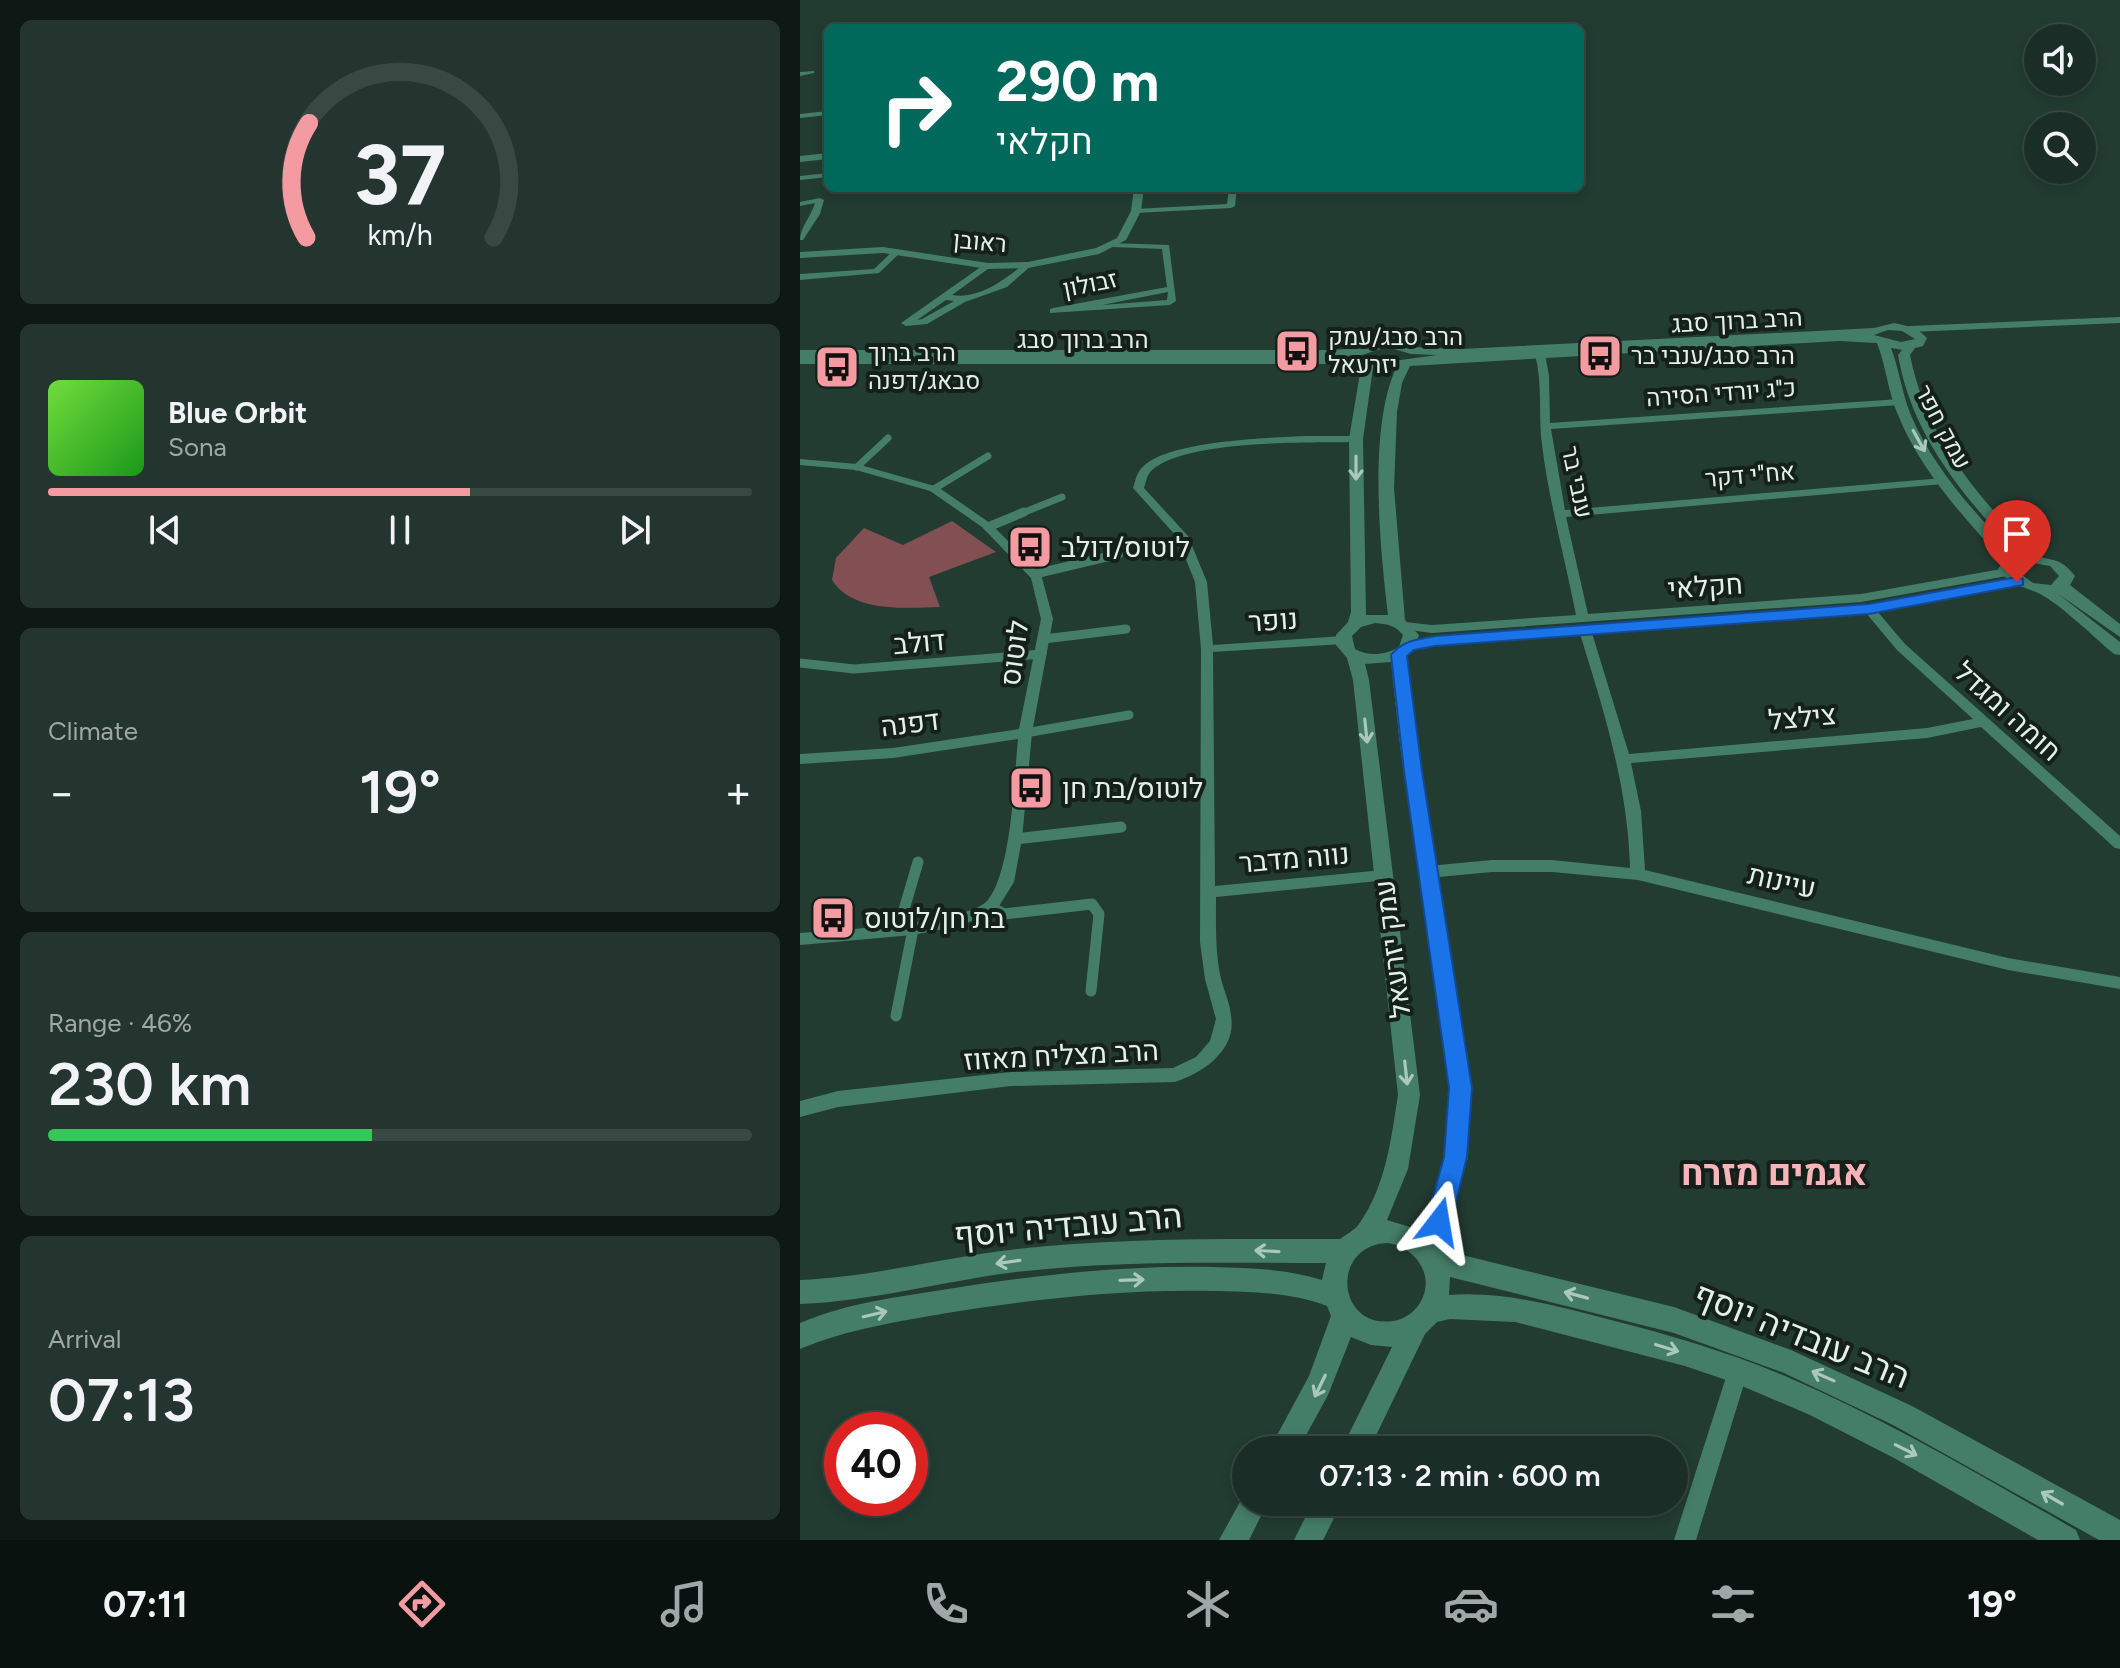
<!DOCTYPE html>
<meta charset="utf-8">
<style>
:root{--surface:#1a2d26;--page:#23352e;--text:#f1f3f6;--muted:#9fa8a7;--line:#384943;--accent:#f49aa1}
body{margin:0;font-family:Figtree,Heebo,sans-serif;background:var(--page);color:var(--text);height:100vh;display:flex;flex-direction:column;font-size:30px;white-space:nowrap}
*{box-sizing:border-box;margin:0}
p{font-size:26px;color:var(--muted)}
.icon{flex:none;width:44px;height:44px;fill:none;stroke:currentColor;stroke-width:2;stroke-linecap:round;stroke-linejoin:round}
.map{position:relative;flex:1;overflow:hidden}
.details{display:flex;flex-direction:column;gap:20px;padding:20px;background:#0e1915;width:800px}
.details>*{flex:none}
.top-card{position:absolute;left:24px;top:24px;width:760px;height:168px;border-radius:12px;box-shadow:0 4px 12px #0003,0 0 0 2px var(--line);background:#00695c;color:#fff;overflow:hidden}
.buttons{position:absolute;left:1224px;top:24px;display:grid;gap:16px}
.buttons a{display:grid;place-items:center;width:72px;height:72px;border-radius:50%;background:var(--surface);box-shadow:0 4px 12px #0003,0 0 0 2px var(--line);font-size:40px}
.speed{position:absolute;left:24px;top:1412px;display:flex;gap:16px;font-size:40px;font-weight:700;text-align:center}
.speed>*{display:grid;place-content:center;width:104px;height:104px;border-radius:50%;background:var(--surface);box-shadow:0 4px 12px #0003,0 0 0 2px var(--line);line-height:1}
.speed .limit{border:12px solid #d22;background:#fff;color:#111}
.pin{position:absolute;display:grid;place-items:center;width:68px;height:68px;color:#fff;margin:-82px -34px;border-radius:50% 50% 50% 0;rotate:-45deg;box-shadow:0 0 8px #0007}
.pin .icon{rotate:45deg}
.me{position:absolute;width:88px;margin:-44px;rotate:14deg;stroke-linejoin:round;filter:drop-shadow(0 0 6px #0008)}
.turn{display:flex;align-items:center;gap:28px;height:168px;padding:0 40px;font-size:36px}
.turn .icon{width:104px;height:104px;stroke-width:2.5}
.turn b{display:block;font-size:56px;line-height:68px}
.big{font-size:60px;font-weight:600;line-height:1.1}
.details .tile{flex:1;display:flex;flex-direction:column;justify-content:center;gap:12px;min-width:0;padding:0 28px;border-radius:12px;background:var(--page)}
.details .dial{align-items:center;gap:0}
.dial svg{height:208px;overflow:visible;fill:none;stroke:var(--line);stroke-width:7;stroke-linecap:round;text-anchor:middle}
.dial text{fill:var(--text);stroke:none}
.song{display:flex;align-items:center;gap:24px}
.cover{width:96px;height:96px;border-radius:12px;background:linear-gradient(135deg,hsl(100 70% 55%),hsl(120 70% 35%))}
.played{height:8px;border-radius:4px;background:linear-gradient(90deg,var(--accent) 60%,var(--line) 60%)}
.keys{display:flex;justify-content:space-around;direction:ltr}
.heat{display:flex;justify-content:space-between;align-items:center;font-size:44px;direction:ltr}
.charge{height:12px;border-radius:6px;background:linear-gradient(90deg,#34c759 46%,var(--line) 0)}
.trip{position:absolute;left:432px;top:1436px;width:456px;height:80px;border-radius:40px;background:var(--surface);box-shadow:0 4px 12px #0003,0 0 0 2px var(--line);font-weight:600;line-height:80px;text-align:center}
.menu{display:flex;height:128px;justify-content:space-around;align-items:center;background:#0a120f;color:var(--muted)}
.menu .icon{width:56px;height:56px}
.menu .on{color:var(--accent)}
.menu b{font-size:36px;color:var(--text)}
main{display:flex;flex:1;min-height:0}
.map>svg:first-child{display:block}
</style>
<main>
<section class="details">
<div class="tile dial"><svg viewBox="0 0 100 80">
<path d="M14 69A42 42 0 1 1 86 69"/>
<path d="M14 69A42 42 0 0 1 15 25" stroke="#f49aa1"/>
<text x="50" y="56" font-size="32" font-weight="700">37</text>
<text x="50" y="72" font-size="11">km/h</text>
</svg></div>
<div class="tile">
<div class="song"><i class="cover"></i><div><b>Blue Orbit</b><p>Sona</p></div></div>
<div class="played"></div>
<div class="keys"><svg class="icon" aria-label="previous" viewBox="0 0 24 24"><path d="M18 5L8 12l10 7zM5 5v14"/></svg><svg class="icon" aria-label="pause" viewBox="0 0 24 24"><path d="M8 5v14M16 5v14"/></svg><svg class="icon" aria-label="next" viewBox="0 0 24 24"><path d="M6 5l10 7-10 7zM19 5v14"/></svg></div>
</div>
<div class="tile"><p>Climate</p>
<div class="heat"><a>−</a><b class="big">19°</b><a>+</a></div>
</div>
<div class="tile"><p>Range · 46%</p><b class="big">230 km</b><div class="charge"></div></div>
<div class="tile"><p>Arrival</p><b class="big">07:13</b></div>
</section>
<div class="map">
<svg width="1320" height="1540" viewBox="0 0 1320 1540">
<rect width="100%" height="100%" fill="#223c32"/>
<!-- green -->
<path fill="#825053" d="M152 521 196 552 129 577 140 607C105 608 53 613 32 580L36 558 64 528 103 545Z"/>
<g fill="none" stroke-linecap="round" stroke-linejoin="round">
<!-- pedestrian-far2 -->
<path stroke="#447d68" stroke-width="7" d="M57 467 88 438
M134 489 188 456
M220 514 262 497"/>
<!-- pedestrian-far1 -->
<path stroke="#447d68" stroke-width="9" d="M188 527 224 512
M235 574 319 554
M244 639 326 629
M0 663 54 669 242 654
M225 733 329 715"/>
<!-- pedestrian -->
<path stroke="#447d68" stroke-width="11" d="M215 839 321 827
M191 907 204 914 292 904 299 914 291 991
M98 930 118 862
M96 1016 113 929"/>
<!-- minor -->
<path fill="#447d68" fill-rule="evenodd" d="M14 71V73L0 76V72Z
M28 111V115L0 118V114Z
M28 173V177L0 180V176Z
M429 188H437L435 206 431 208 336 213 332 211 336 209 427 204Z
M20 198 24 200 20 214 3 240H0C0 227 11 217 15 203L0 206V202Z
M310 243 369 245 376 301 370 305 250 313V309L253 308 367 287 362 249 313 247H310ZM368 292 367 300 302 305Z
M95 249 102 251 79 273 0 280V274L74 269Z
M225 263 232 265 207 287 165 302 127 324 106 326 101 323 185 264 192 266 152 295C178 300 206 279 225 263ZM146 300 154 301 122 319 117 320Z
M1320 317V323L1110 332 1105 329 1110 326Z
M579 331 584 334 579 344 571 346 569 344 576 332Z
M740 351 745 354 749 376 750 423 1100 399 1105 402 1100 405 751 429 765 510 1143 478 1148 481 1143 484 766 517 788 614 1061 594 1207 568 1213 572 1207 576 1061 602 632 633 601 629 599 626 605 622 632 625 776 615C765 558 749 502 742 445 738 415 743 385 735 354Z
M506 436H556L561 439 556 442C509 443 385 439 351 471 347 475 346 482 344 488L388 536 407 582 413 645 543 636 549 640 543 644 413 652 415 886 583 870 588 872 591 876 588 880 416 897C416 925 415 952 421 979 424 991 430 1003 431 1016 437 1050 403 1073 375 1082L211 1086 38 1107 0 1117V1101L38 1091 211 1072 373 1068 396 1057 410 1041 416 1019 405 979 400 942 401 649 395 582 377 537 333 488C335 483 336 475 340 470 362 440 470 438 506 436Z
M0 459 57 464 138 487 190 523 241 574 253 619 232 733 222 839 214 882 196 911 159 926 113 935 0 945V933C35 930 166 924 187 901 212 872 214 778 218 739L93 758 0 764V754L93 748 219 729 241 619 231 578 182 527 130 491 56 470 0 465Z
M1217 578 1221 579V585L1077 611 1105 644 1320 836V849L1315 848 1181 727 1127 738 831 763 841 811 845 870 1208 958 1320 977V989L1208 970 838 880 752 872H692L628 878 623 876 620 872 623 868 628 866 692 860H752L830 868C828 787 804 711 780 634L635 645 608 650 602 646 604 643 635 637 1069 605ZM1066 613 1097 650 1173 719 1127 728 829 754 792 633Z
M938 1361 945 1364 948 1371 896 1540H874L928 1371 931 1364Z"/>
<!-- tertiary -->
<path fill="#447d68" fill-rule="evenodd" d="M28 153V159L0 162V156Z
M334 188H344L341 211 326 240 299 254 228 268 188 269 83 253 0 258V252L83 247 188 263 228 262 296 248 317 238 331 211Z
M1094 323 1116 328 1127 338 1123 346 1115 348 1110 355C1123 421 1158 472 1203 521 1212 531 1222 545 1233 553 1250 564 1257 553 1275 576L1270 585 1320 624V637L1257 593 1320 642V655L1314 654C1295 638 1260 604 1240 594 1223 586 1211 586 1198 569L1204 561C1163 517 1121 471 1098 415 1088 392 1086 366 1077 343L1039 341 610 366 602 383 597 412 594 488 605 620 619 635 614 650 607 656 618 745 671 1088 668 1157 642 1250 874 1307 991 1350 1112 1406 1320 1520V1540H1299L1093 1425 984 1373 874 1333 650 1277 649 1295C705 1291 757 1306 811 1320 870 1335 928 1352 985 1376 1086 1419 1181 1476 1276 1530L1280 1540H1238L1094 1458 1010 1415 935 1383 885 1366 715 1322 650 1319 637 1322 625 1334 569 1450H541L592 1347 571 1345 551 1337 528 1395 498 1450H469L509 1376 531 1316 527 1306C491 1292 451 1292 413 1291 324 1289 235 1299 147 1313 96 1322 48 1329 0 1349V1323C47 1303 97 1297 148 1289 236 1275 324 1265 414 1267 450 1268 487 1269 522 1280L526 1263C422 1263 319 1260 216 1272 144 1281 73 1301 0 1304V1280C74 1277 144 1257 217 1249 324 1237 432 1239 540 1239 546 1234 555 1230 559 1224 586 1186 591 1139 598 1095L553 680 547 658 536 645V635L548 622 551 612 549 439 561 367 529 364H0V350H532L560 348 586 339 603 341 613 347 662 349 1074 328ZM1088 330 1102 331 1115 339 1101 342 1074 335ZM587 347 611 354 637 355 586 362 537 357 562 355ZM1091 348 1102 350 1098 355C1112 436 1162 495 1217 553L1214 554C1174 512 1133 468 1110 413 1102 392 1099 369 1091 348ZM573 368H596C568 429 580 548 588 615H566L563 439ZM1223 561 1250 566 1259 576 1251 585 1233 583 1214 569ZM575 623C587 624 595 625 603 635L599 647C585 655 569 657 555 649L552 636 561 627ZM591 662 600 745 649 1088 644 1157 623 1231 587 1220 608 1169 620 1095 569 680 565 664ZM586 1243C613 1245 636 1274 621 1301 616 1311 604 1320 593 1321 537 1329 530 1247 586 1243Z
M446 1491V1502H468L449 1540H419Z
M513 1502H542L523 1540H494Z"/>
</g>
<!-- one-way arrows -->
<defs><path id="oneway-shaft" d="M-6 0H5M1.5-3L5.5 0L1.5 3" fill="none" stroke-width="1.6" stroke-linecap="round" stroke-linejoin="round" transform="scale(2)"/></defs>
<g stroke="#aac8bc">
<use href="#oneway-shaft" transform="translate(1119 441) rotate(61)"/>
<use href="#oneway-shaft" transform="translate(556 468) rotate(90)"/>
<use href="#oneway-shaft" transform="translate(566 731) rotate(84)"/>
<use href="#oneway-shaft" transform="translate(606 1073) rotate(84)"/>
<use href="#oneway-shaft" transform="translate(467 1251) rotate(-177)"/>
<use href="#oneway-shaft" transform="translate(208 1262) rotate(172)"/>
<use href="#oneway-shaft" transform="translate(332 1280) rotate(-2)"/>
<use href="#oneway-shaft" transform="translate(776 1295) rotate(-165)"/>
<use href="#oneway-shaft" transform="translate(75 1314) rotate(-13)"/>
<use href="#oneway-shaft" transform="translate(867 1348) rotate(17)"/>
<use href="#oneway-shaft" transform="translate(1023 1376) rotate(-156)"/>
<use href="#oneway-shaft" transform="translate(520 1386) rotate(116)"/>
<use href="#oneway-shaft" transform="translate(1106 1450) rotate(27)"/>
<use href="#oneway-shaft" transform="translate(1252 1498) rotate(-150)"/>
</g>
<!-- route -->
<path fill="#1a73e8" stroke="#114b97" stroke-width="2" d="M1217 577 1223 579V585L1069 614 635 646 614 650 607 656 622 771 672 1088 667 1157 651 1222 648 1230 639 1234 630 1230 626 1222 644 1157 649 1088 604 771 591 655C603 640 617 640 635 636L1069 604Z"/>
<!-- icons -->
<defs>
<g id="bus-square" transform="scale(2.3)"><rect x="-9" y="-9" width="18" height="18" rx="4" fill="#f49aa1" stroke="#15201b"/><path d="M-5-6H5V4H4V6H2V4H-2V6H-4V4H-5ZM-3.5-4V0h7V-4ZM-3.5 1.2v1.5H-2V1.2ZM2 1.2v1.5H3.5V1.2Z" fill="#111"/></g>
</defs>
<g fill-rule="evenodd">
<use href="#bus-square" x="497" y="351"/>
<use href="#bus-square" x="800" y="356"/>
<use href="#bus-square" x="37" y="367"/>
<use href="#bus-square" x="230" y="547"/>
<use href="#bus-square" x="231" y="788"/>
<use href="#bus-square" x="33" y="918"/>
</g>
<g text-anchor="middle" stroke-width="8" stroke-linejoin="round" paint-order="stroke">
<!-- far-street labels -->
<g font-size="24" fill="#e1f0e9" stroke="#15201b">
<text transform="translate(180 242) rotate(5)" y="8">ראובן</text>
<text transform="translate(290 284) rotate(-11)" y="8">זבולון</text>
<text transform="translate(937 321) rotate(-3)" y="8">הרב ברוך סבג</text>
<text x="283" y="348">הרב ברוך סבג</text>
<text transform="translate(921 393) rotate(-4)" y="8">כ"ג יורדי הסירה</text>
<text transform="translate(1143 427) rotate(62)" y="8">עמק חפר</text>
<text transform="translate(950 475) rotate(-5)" y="8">אח"י דקר</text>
<text transform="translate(777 482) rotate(78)" y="8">ענבי בר</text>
</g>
<!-- far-poi labels -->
<g font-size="24" fill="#e1f0e9" stroke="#15201b" text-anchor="start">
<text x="528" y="345">הרב סבג/עמק<tspan x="528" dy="28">יזרעאל</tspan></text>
<text x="68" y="361">הרב ברוך<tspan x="68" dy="28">סבאג/דפנה</tspan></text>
<text x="831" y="364">הרב סבג/ענבי בר</text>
</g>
<!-- poi labels -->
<g font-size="28" fill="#e1f0e9" stroke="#15201b" text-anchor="start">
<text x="261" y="557">לוטוס/דולב</text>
<text x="262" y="798">לוטוס/בת חן</text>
<text x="64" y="928">בת חן/לוטוס</text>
</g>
<!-- street labels -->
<g font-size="28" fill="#e1f0e9" stroke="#15201b">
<text transform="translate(905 586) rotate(-4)" y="10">חקלאי</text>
<text transform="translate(473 620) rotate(-4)" y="10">נופר</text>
<text transform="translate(119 642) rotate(-5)" y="10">דולב</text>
<text transform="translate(214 653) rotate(-82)" y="10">לוטוס</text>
<text transform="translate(1208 711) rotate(42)" y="10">חומה ומגדל</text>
<text transform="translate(1002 717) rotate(-5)" y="10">צילצל</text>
<text transform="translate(110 723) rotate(-7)" y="10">דפנה</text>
<text transform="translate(494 858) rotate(-5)" y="10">נווה מדבר</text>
<text transform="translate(982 881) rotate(13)" y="10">עיינות</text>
<text transform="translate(592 949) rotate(-97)" y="10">עמק יזרעאל</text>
<text transform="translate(261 1055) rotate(-3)" y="10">הרב מצליח מאזוז</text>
</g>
<!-- near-street labels -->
<g font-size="34" fill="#e1f0e9" stroke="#15201b">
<text transform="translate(268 1225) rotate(-5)" y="12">הרב עובדיה יוסף</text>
<text transform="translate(1002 1335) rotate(22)" y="12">הרב עובדיה יוסף</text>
</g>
<!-- near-neighbourhood labels -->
<g font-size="36" font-weight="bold" fill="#f8b4b8" stroke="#15201b">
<text x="974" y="1185">אגמים מזרח</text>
</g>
</g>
</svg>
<div class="buttons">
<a><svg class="icon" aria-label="sound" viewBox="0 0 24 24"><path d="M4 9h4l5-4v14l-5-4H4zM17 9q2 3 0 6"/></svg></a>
<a><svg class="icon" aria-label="search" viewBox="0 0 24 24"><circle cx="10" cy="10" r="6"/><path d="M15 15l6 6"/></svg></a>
</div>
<div class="speed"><div class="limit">40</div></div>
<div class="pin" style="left:1217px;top:582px;background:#d93025"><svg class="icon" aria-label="arrive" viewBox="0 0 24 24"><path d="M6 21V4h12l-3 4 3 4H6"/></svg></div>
<svg class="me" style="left:639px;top:1222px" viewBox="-20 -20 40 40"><path d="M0-17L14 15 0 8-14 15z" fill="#1a73e8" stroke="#fff" stroke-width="4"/></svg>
<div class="trip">07:13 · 2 min · 600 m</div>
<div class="top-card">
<div class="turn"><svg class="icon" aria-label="right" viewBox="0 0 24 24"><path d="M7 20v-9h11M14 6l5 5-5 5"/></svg><div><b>290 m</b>חקלאי</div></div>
</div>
</div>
</main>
<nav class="menu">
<b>07:11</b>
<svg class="icon on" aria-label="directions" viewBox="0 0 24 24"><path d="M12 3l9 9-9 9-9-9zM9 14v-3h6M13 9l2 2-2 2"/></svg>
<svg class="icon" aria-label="music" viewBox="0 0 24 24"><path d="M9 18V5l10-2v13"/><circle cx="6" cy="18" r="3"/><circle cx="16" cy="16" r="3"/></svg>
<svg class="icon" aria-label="phone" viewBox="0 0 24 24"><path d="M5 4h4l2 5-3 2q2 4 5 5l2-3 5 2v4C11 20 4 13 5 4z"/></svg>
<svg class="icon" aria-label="climate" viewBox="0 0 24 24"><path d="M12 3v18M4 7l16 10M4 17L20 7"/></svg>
<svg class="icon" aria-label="car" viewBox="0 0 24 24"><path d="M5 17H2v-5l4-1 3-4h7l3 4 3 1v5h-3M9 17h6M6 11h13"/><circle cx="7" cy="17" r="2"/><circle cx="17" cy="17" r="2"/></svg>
<svg class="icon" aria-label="filters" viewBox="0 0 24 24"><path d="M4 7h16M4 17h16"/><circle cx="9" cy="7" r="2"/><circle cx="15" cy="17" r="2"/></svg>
<b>19°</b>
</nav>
